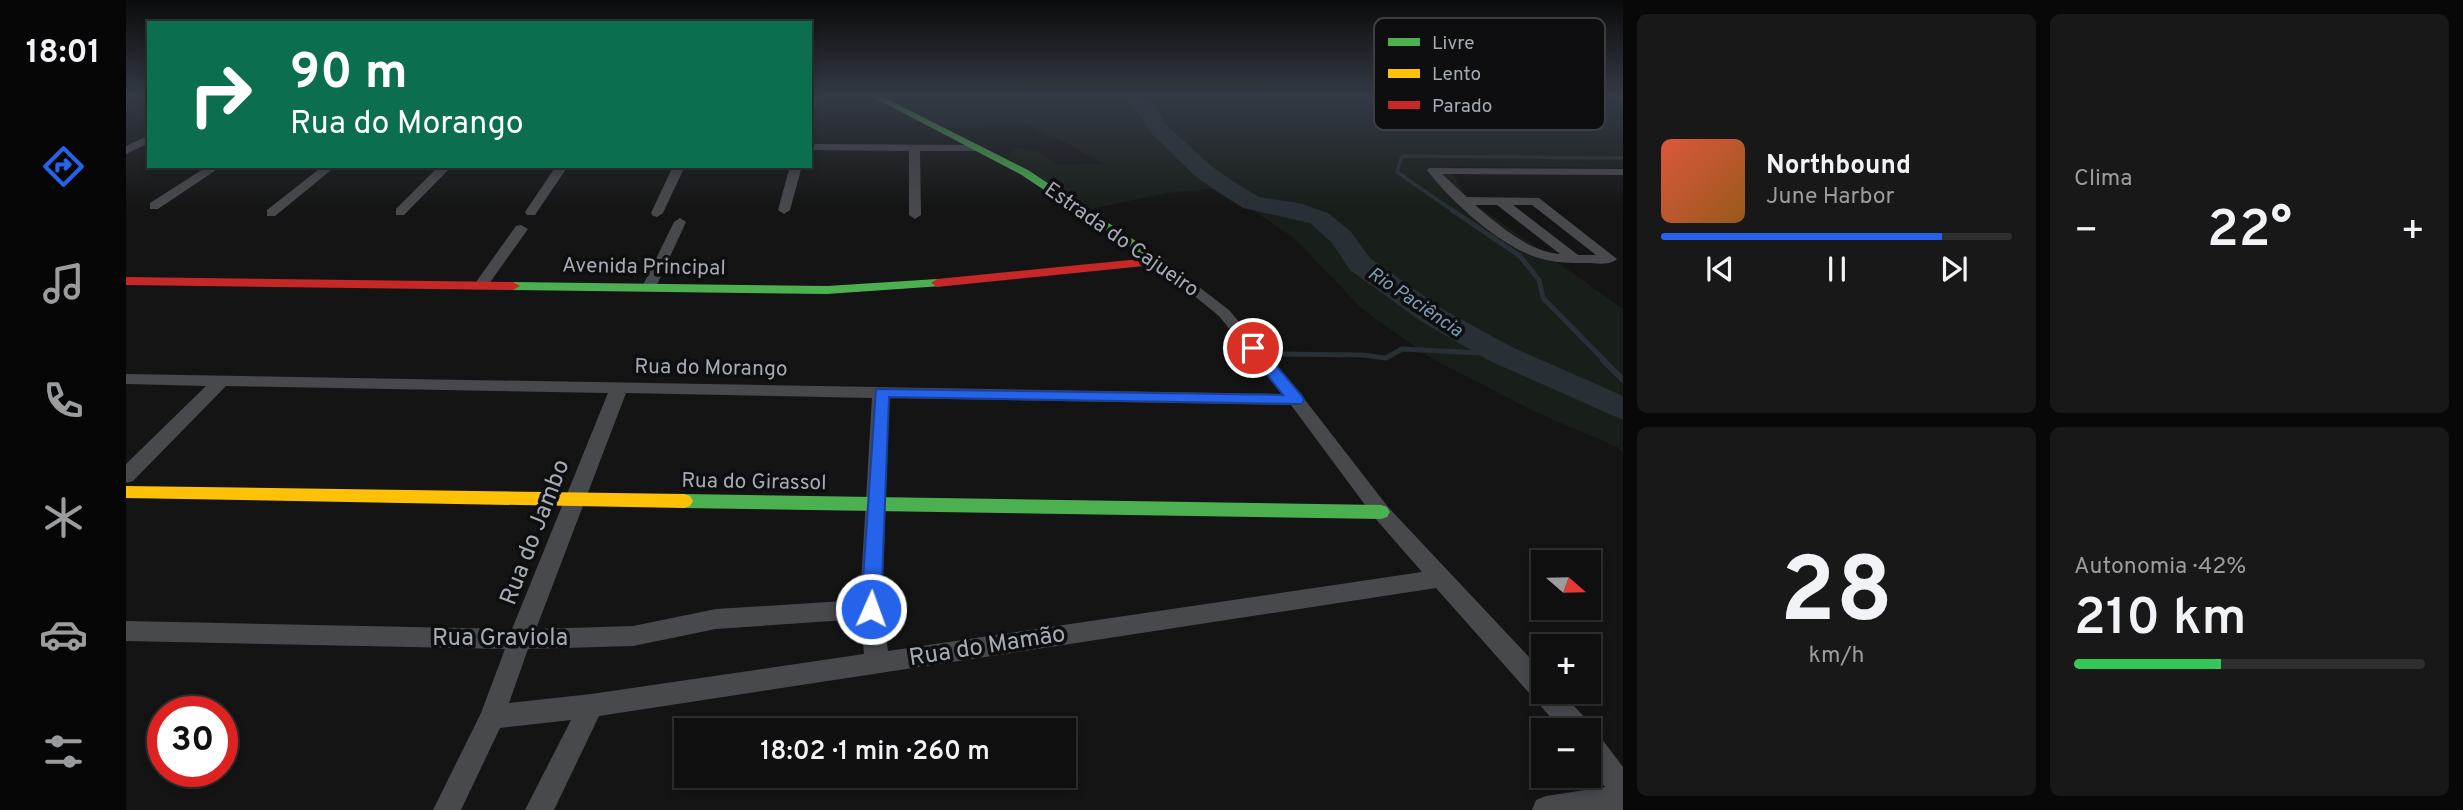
<!DOCTYPE html>
<html lang="pt">
<meta charset="utf-8">
<style>
:root{--surface:#0f0f0f;--page:#181818;--text:#f1f3f6;--muted:#9b9c9e;--line:#2f2f2f;--accent:#2563eb}
body{margin:0;font-family:Overpass,sans-serif;background:var(--page);color:var(--text);height:100vh;display:flex;flex-direction:column;font-size:26px;white-space:nowrap}
*{box-sizing:border-box;margin:0}
p{font-size:23px;color:var(--muted)}
.icon{flex:none;width:38px;height:38px;fill:none;stroke:currentColor;stroke-width:2;stroke-linecap:round;stroke-linejoin:round}
.map{position:relative;flex:1;overflow:hidden}
.sheet{display:flex;flex-direction:column;gap:14px;padding:14px;background:#080808;width:840px}
.sheet>*{flex:none}
.top-card{position:absolute;left:21px;top:21px;width:665px;height:147px;border-radius:0px;box-shadow:0 4px 10px #0003,0 0 0 2px var(--line);background:#0b6e4f;color:#fff;overflow:hidden}
.needle{width:46px;rotate:110deg}
.controls{position:absolute;left:1405px;top:550px;display:grid;gap:14px}
.controls a{display:grid;place-items:center;width:70px;height:70px;border-radius:0px;background:var(--surface);box-shadow:0 4px 10px #0003,0 0 0 2px var(--line);font-size:35px}
.speed{position:absolute;left:21px;top:696px;display:flex;gap:14px;font-size:35px;font-weight:700;text-align:center}
.speed>*{display:grid;place-content:center;width:91px;height:91px;border-radius:50%;background:var(--surface);box-shadow:0 4px 10px #0003,0 0 0 2px var(--line);line-height:1}
.speed .limit{border:10px solid #d22;background:#fff;color:#111}
.pin{position:absolute;display:grid;place-items:center;width:60px;height:60px;color:#fff;margin:-30px;border:4px solid #fff;border-radius:50%;box-shadow:0 2px 7px #0007}
.me{position:absolute;width:77px;margin:-38px;rotate:2deg;stroke-linejoin:round;filter:drop-shadow(0 0 5px #0008)}
.turn{display:flex;align-items:center;gap:24px;height:147px;padding:0 28px;font-size:32px}
.turn .icon{width:91px;height:91px;stroke-width:2.5}
.turn b{display:block;font-size:49px;line-height:60px}
.big{font-size:52px;font-weight:600;line-height:1.1}
.sheet .widget{flex:1;display:flex;flex-direction:column;justify-content:center;gap:10px;min-width:0;padding:0 24px;border-radius:10px;background:var(--page)}
.sheet .dial{align-items:center;gap:0}
.dial b{font-size:91px;line-height:1}
.song{display:flex;align-items:center;gap:21px}
.cover{width:84px;height:84px;border-radius:10px;background:linear-gradient(135deg,hsl(10 70% 55%),hsl(30 70% 35%))}
.played{height:7px;border-radius:4px;background:linear-gradient(90deg,var(--accent) 80%,var(--line) 80%)}
.keys{display:flex;justify-content:space-around;direction:ltr}
.heat{display:flex;justify-content:space-between;align-items:center;font-size:38px;direction:ltr}
.charge{height:10px;border-radius:5px;background:linear-gradient(90deg,#34c759 42%,var(--line) 0)}
.sheet .tiles{flex:1;display:grid;gap:14px;grid-template-columns:repeat(2,1fr)}
.trip{position:absolute;left:548px;top:718px;width:402px;height:70px;border-radius:0px;background:var(--surface);box-shadow:0 4px 10px #0003,0 0 0 2px var(--line);font-weight:600;line-height:70px;text-align:center}
main{display:flex;flex:1;min-height:0}
.tab-bar{display:flex;flex-direction:column;width:126px;justify-content:space-around;align-items:center;background:#060606;color:var(--muted)}
.tab-bar .icon{width:49px;height:49px}
.tab-bar .current{color:var(--accent)}
.tab-bar b{font-size:32px;color:var(--text)}
.map>svg:first-child{display:block}
</style>
<main>
<nav class="tab-bar">
<b>18:01</b>
<svg class="icon current" aria-label="directions" viewBox="0 0 24 24"><path d="M12 3l9 9-9 9-9-9zM9 14v-3h6M13 9l2 2-2 2"/></svg>
<svg class="icon" aria-label="music" viewBox="0 0 24 24"><path d="M9 18V5l10-2v13"/><circle cx="6" cy="18" r="3"/><circle cx="16" cy="16" r="3"/></svg>
<svg class="icon" aria-label="phone" viewBox="0 0 24 24"><path d="M5 4h4l2 5-3 2q2 4 5 5l2-3 5 2v4C11 20 4 13 5 4z"/></svg>
<svg class="icon" aria-label="climate" viewBox="0 0 24 24"><path d="M12 3v18M4 7l16 10M4 17L20 7"/></svg>
<svg class="icon" aria-label="car" viewBox="0 0 24 24"><path d="M5 17H2v-5l4-1 3-4h7l3 4 3 1v5h-3M9 17h6M6 11h13"/><circle cx="7" cy="17" r="2"/><circle cx="17" cy="17" r="2"/></svg>
<svg class="icon" aria-label="filters" viewBox="0 0 24 24"><path d="M4 7h16M4 17h16"/><circle cx="9" cy="7" r="2"/><circle cx="15" cy="17" r="2"/></svg>
</nav>
<div class="map">
<svg width="1497" height="810" viewBox="0 0 1497 810">
<rect width="100%" height="100%" fill="#141414"/>
<!-- green -->
<path fill="#181e19" d="M839 96H1486L1497 101V168L1323 166 1338 196 1497 309V452L1491 447 1407 411 1305 358 1236 309 1168 238 1094 188 1041 193 965 209 881 158 888 148 912 151 932 165 977 164 941 143 892 122 851 127 818 128 797 119 804 109 843 103Z"/>
<g fill="none" stroke-linecap="round" stroke-linejoin="round">
<!-- stream-far2 -->
<path stroke="#283035" stroke-width="3.5" d="M1329 212 1271 172 1276 156 1497 158"/>
<!-- stream-far1 -->
<path stroke="#283035" stroke-width="5" d="M1326 210 1394 256 1413 280 1417 298 1479 361
M1152 354 1237 355 1260 358 1276 349 1375 354"/>
<!-- stream -->
<path stroke="#283035" stroke-width="6" d="M1477 360 1497 380"/>
<!-- river -->
<path fill="#283035" fill-rule="evenodd" d="M997 96H1017L1028 105 1039 124 1085 166 1108 182 1133 197 1173 203 1202 213 1225 232 1244 258 1318 310 1386 347 1497 396V420L1364 361 1296 322 1224 270 1206 243 1184 223 1117 208 1092 192 1069 176 1023 131 1012 112Z"/>
<!-- street -->
<path fill="#48494d" fill-rule="evenodd" d="M684 96H693L689 110 684 113Z
M23 135V143L0 154V146Z
M684 144 849 145 854 148 849 151H794L795 215 789 219 783 215V151L684 150Z
M82 166H96L32 209H24V203Z
M197 166H210L149 216H141V210Z
M313 166H326L278 215H270V209Z
M430 166H442L409 215H401L399 212Z
M547 166H559L537 213 531 217 527 216 525 213Z
M664 166H676L664 210 658 214 652 210Z
M1303 168 1497 169V175L1316 174 1341 197 1413 198 1491 259C1483 266 1470 263 1460 263 1445 263 1431 263 1416 259 1377 249 1325 202 1301 170ZM1349 205H1371L1434 254C1401 251 1373 225 1349 205ZM1387 205H1406L1470 255H1452Z
M554 218 560 222 530 287 528 290H518L516 287 548 222Z
M395 225 402 229 360 288H350L348 285 350 282 390 226Z
M1034 257 1103 310 1176 396 1262 507 1418 673V691H1434L1462 721 1465 731 1472 734 1497 767V810H1406L1410 800 1420 796 1479 787 1463 765V730H1436L1310 588 473 716 428 810H399L445 720 374 728 335 810H307L355 713 379 649 0 641V621L386 629 482 393 100 386 7 481 0 483V464L80 386 0 384V374L1156 394 1093 316 1029 264 1027 261ZM500 393 746 398 734 600 590 609 507 626 410 629ZM763 398 1165 405 1248 517 1296 572 762 651 756 609ZM735 619 738 654 465 694 383 703 402 649 507 646 590 629Z"/>
<!-- fast -->
<path fill="#4caf50" fill-rule="evenodd" d="M745 96H755L902 170 1040 261 1038 264H1030L894 174Z
M811 279 817 283 816 286 701 294 387 290 380 286 387 282 701 286Z
M558 494 1255 505 1261 507 1264 512 1261 517 1255 519 558 508 552 506 549 501 552 496Z"/>
<!-- slow -->
<path fill="#ffc107" fill-rule="evenodd" d="M0 486 558 494 564 496 567 501 564 506 558 508 0 498Z"/>
<!-- jam -->
<path fill="#c62828" fill-rule="evenodd" d="M1034 257 1038 258V264L811 287 805 283 811 279Z
M0 277 387 282 394 286 387 290 0 285Z"/>
</g>
<!-- sky -->
<linearGradient id="sky" x2="0" y2="1"><stop stop-color="#0b0b0b"/><stop offset="0.46" stop-color="#343a45"/><stop offset="1" stop-color="#343a45" stop-opacity="0"/></linearGradient>
<rect width="1497" height="209" fill="url(#sky)"/>
<!-- route -->
<path fill="#2563eb" stroke="#184099" stroke-width="2" d="M1127 343 1132 344 1176 396 1178 400 1176 404 763 397 755 609 752 615 745 617 738 615 735 609 750 389 1157 395 1120 348Z"/>
<g text-anchor="middle" stroke-width="7" stroke-linejoin="round" paint-order="stroke">
<!-- far-water labels -->
<g font-size="19" font-style="italic" fill="#7c9bb0" stroke="#0e0e10">
<text transform="translate(1290 301) rotate(34)" y="7">Rio Paciência</text>
</g>
<!-- street labels -->
<g font-size="21" fill="#a5abb5" stroke="#0e0e10">
<text transform="translate(996 239) rotate(35)" y="7">Estrada do Cajueiro</text>
<text transform="translate(518 266) rotate(1)" y="7">Avenida Principal</text>
<text transform="translate(585 367) rotate(1)" y="7">Rua do Morango</text>
<text transform="translate(628 481) rotate(1)" y="7">Rua do Girassol</text>
</g>
<!-- near-street labels -->
<g font-size="24" fill="#a5abb5" stroke="#0e0e10">
<text transform="translate(408 532) rotate(-69)" y="8">Rua do Jambo</text>
<text x="374" y="645">Rua Graviola</text>
<text transform="translate(861 645) rotate(-9)" y="8">Rua do Mamão</text>
</g>
</g>
<!-- legend -->
<rect x="1248" y="18" width="231" height="112" rx="10" fill="#0e0e10" stroke="#3b3d42" stroke-width="2"/>
<rect x="1262" y="38" width="32" height="8" fill="#4caf50"/>
<rect x="1262" y="69" width="32" height="9" fill="#ffc107"/>
<rect x="1262" y="101" width="32" height="8" fill="#c62828"/>
<g font-size="19" fill="#a5abb5">
<text x="1306" y="49">Livre</text>
<text x="1306" y="80">Lento</text>
<text x="1306" y="112">Parado</text>
</g>
</svg>
<div class="controls">
<a><svg class="needle" viewBox="-14 -14 28 28"><path d="M0-13l5 13h-10z" fill="#e53935"/><path d="M0 13l5-13h-10z" fill="#9b9c9e"/></svg></a>
<a>+</a>
<a>−</a>
</div>
<div class="speed"><div class="limit">30</div></div>
<div class="pin" style="left:1127px;top:348px;background:#d93025"><svg class="icon" aria-label="arrive" viewBox="0 0 24 24"><path d="M6 21V4h12l-3 4 3 4H6"/></svg></div>
<svg class="me" style="left:745px;top:609px" viewBox="-20 -20 40 40"><circle r="17" fill="#2563eb" stroke="#fff" stroke-width="3"/><path d="M0-11L8 9 0 5-8 9z" fill="#fff"/></svg>
<div class="trip">18:02 · 1 min · 260 m</div>
<div class="top-card">
<div class="turn"><svg class="icon" aria-label="right" viewBox="0 0 24 24"><path d="M7 20v-9h11M14 6l5 5-5 5"/></svg><div><b>90 m</b>Rua do Morango</div></div>
</div>
</div>
<section class="sheet">
<div class="tiles">
<div class="widget">
<div class="song"><i class="cover"></i><div><b>Northbound</b><p>June Harbor</p></div></div>
<div class="played"></div>
<div class="keys"><svg class="icon" aria-label="previous" viewBox="0 0 24 24"><path d="M18 5L8 12l10 7zM5 5v14"/></svg><svg class="icon" aria-label="pause" viewBox="0 0 24 24"><path d="M8 5v14M16 5v14"/></svg><svg class="icon" aria-label="next" viewBox="0 0 24 24"><path d="M6 5l10 7-10 7zM19 5v14"/></svg></div>
</div>
<div class="widget"><p>Clima</p>
<div class="heat"><a>−</a><b class="big">22°</b><a>+</a></div>
</div>
<div class="widget dial"><b>28</b><p>km/h</p></div>
<div class="widget"><p>Autonomia · 42%</p><b class="big">210 km</b><div class="charge"></div></div>
</div>
</section>
</main>
